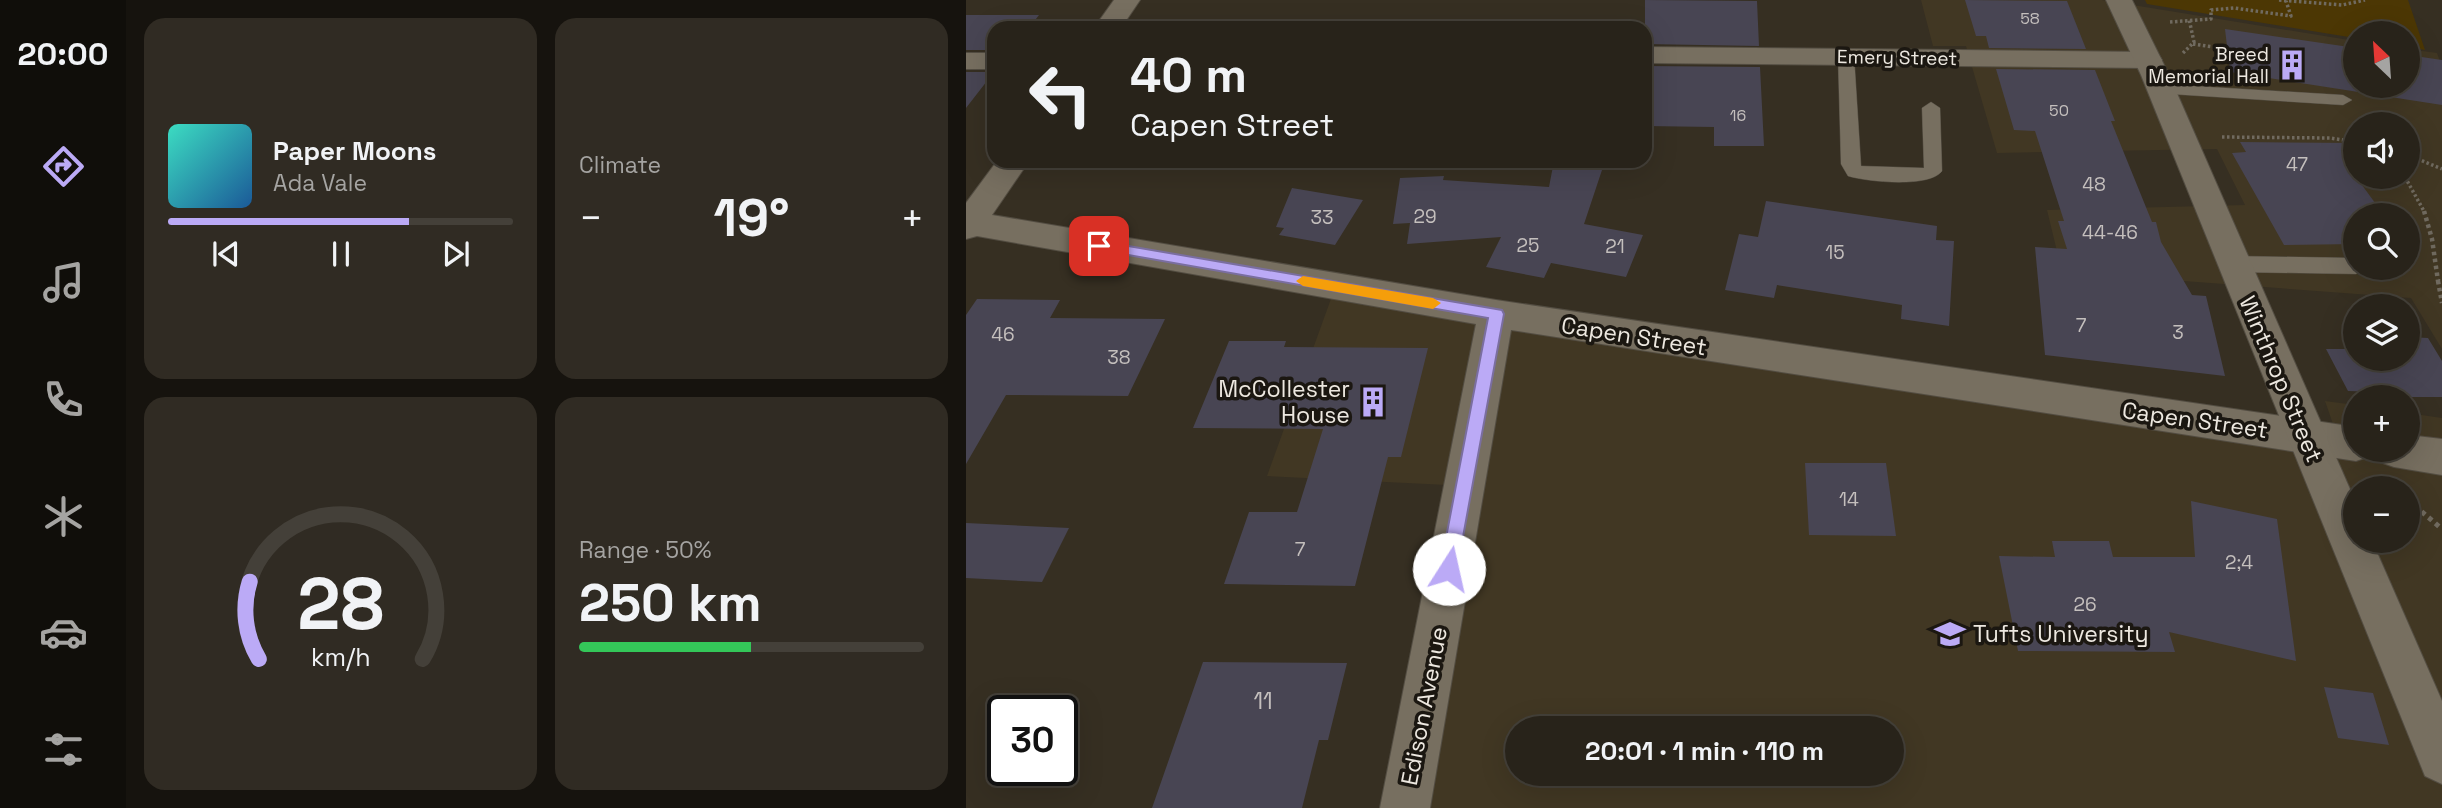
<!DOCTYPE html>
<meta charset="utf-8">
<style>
:root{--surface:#28231a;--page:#302b23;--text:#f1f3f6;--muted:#a5a4a2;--line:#444039;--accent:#bbaaf6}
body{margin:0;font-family:"Space Grotesk",sans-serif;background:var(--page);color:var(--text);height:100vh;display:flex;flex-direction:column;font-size:26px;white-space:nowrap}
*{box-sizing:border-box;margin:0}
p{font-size:23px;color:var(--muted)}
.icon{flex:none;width:38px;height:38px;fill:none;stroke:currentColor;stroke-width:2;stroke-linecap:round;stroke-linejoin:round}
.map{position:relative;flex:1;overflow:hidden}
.details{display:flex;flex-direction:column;gap:18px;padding:18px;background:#16130e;width:840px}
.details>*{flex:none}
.guide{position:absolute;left:21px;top:21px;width:665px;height:147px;border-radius:21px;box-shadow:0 7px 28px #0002,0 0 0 2px var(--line);background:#28231a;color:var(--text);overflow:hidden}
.needle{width:46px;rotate:335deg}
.controls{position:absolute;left:1377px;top:21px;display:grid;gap:14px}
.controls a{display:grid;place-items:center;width:77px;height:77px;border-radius:50%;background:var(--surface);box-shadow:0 7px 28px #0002,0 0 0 2px var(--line);font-size:35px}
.speed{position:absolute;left:21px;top:695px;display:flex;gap:14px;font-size:35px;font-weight:700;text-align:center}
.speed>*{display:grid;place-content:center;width:91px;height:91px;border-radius:50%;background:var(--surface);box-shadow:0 7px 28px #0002,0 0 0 2px var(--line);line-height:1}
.speed .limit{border:4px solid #111;border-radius:10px;background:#fff;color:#111}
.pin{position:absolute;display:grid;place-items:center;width:60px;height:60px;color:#fff;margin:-30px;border-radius:14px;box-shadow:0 4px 10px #0006}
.me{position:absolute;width:77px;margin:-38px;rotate:10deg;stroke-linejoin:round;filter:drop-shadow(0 0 5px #0008)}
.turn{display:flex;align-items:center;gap:24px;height:147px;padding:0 28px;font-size:32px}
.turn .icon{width:91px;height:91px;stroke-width:2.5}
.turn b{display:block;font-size:49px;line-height:60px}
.big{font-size:52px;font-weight:800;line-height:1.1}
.details .card{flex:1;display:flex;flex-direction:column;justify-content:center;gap:10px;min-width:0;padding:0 24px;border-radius:21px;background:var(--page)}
.details .dial{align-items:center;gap:0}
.dial svg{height:182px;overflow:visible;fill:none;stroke:var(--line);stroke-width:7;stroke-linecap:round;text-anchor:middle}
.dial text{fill:var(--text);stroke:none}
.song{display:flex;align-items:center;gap:21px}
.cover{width:84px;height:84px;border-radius:10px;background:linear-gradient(135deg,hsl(170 70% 55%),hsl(210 70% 35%))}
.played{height:7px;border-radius:4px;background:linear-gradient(90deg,var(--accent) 70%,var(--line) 70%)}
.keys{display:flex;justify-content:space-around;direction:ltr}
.heat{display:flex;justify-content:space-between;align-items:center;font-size:38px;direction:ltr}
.charge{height:10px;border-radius:5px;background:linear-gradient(90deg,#34c759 50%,var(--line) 0)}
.details .tiles{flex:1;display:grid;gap:18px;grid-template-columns:repeat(2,1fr)}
.trip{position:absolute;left:539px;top:716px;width:399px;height:70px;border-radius:35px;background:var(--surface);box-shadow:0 7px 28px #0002,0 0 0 2px var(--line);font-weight:800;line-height:70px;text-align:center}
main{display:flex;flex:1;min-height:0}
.tabs{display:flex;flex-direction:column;width:126px;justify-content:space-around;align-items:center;background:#100e0a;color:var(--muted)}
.tabs .icon{width:49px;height:49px}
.tabs .on{color:var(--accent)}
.tabs b{font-size:32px;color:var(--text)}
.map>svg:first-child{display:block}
</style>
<main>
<nav class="tabs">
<b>20:00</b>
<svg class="icon on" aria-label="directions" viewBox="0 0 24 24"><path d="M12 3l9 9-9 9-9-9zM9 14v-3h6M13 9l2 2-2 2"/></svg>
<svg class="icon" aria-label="music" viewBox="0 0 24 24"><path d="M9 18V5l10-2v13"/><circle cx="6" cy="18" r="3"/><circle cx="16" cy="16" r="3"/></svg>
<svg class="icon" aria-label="phone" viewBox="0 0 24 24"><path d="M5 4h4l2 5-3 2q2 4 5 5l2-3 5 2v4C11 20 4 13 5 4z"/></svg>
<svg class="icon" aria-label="climate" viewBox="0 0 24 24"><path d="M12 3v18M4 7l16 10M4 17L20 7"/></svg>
<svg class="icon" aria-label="car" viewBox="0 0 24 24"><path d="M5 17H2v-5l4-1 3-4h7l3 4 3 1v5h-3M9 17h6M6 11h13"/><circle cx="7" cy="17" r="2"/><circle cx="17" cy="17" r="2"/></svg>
<svg class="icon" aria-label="filters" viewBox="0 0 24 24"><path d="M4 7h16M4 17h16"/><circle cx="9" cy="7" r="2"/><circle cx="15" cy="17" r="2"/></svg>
</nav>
<section class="details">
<div class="tiles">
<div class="card">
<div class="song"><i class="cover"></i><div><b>Paper Moons</b><p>Ada Vale</p></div></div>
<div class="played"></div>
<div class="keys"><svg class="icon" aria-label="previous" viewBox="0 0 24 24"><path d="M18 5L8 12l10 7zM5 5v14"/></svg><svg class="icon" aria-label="pause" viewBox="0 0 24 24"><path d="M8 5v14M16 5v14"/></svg><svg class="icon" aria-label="next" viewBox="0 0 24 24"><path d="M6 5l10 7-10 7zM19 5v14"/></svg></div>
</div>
<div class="card"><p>Climate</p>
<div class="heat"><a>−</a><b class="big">19°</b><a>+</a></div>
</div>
<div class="card dial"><svg viewBox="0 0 100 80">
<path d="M14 69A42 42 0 1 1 86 69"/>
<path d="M14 69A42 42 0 0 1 10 35" stroke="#bbaaf6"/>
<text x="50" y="56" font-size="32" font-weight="700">28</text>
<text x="50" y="72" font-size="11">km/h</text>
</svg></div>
<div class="card"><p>Range · 50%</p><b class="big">250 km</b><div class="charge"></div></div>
</div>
</section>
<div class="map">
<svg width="1476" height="808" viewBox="0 0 1476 808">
<rect width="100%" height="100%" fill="#362f22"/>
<!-- built -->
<path fill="#413723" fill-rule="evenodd" d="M955 0H1136L1389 41 1390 86H1442V49L1471 53 1476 67V349L1445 298 1096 272 1081 210 1279 205 1251 149 1031 153 1000 46H967ZM1390 124H1442V177H1390ZM1390 215H1442V268H1390Z
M366 296 1373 441 1359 401 1389 405 1390 450H1442V413L1476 418V808H461L481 485 301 476ZM1390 488H1442V541H1390ZM551 728H926V774H551Z"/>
<!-- green -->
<path fill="#4c3704" d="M1179 0H1442L1459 50 1442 47V33H1390L1389 38 1181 4Z"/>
<!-- building -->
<path fill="#484553" d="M679 0 791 1 793 46 679 44Z
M999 0 1101 1 1120 49 1023 48 1020 36H1010Z
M0 15H73L63 28H28V50H0Z
M1259 29 1390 48V86H1442V55L1476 60V105L1264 72Z
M679 66 794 67 798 146H748V127L679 126Z
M1030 69 1129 70 1149 121H1145L1186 222H1190L1195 242 1226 295 1240 296 1259 376 1079 355 1069 247 1101 249 1092 221H1098L1069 131 1048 130Z
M0 72H28L0 108Z
M1274 142 1390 143V177L1418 215H1390V244L1318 245 1266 153 1280 152Z
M588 161H639L618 224 677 235 660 277 585 263 578 278 520 267 535 237 441 244 444 223 427 224 434 178 478 176 477 180 583 187Z
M326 188 397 200 369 245 313 235 318 228 310 227Z
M800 201 971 226 970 240 988 241 983 326 935 319 936 305 811 285 808 298 759 290 773 234 792 237Z
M11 299 94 300 84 318 199 319 162 396 40 395 0 464V315Z
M1376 337H1390V359H1442V337L1462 338 1476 361V397H1417L1414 392 1382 391 1360 349H1382Z
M263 341H320L318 347 462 348 435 457H422L389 586 258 584 283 512H331L357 429 227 428Z
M839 463H920L930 536 843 535Z
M1225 501 1311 519 1330 661 1203 632 1209 652 1052 651 1033 556 1089 557 1086 541H1143L1147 557H1229Z
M0 523 103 528 76 582 0 578Z
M237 662 381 663 362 740H353L336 808H186Z
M1358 687 1407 693 1423 745 1372 738Z"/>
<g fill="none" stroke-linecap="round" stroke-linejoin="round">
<!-- service casing -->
<g stroke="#534d42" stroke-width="1">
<path id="service" d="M880 51 888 56 895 166 958 168 956 108 965 102 974 108 976 171C964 188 902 182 882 176L875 164 872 56Z
M1194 84 1377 95 1386 100 1377 105 1188 93 1185 89Z
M1267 256 1390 258V268H1399L1390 274 1267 272 1260 269 1257 264 1260 259Z"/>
</g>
<!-- minor casing -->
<g stroke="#534d42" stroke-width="2">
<path id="minor" d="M148 0H174L155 28H128Z
M679 47 1182 52 1192 54 1196 60 1192 66 1182 68 679 63Z
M0 53H28V69H0Z
M31 161H63L26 215 530 300 1390 427V450H1407L1404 456 1390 461 545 330 464 808H414L510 324 11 236 0 239V203Z
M1442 435 1476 439V475L1428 467 1414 462 1408 450H1442Z"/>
</g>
<!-- tertiary casing -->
<g stroke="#534d42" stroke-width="2">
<path id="tertiary" d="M1140 0H1166L1203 75 1390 503V541H1406L1476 701V784L1459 776 1175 75Z"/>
</g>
<!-- path-far2 -->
<path stroke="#706a5f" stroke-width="3.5" stroke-dasharray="2.5 2.5" stroke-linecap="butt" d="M1313 0 1376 5 1399 0
M1204 22 1245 19V10L1268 8 1325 16 1320 1
M1227 44 1261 49
M1253 48 1256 64
M1217 53 1228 42 1223 19
M1256 137 1364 138 1390 142
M1442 155 1476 169
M1439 177 1459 213"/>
<!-- path-far1 -->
<path stroke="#706a5f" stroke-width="4.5" stroke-dasharray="3.5 3.5" stroke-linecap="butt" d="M1458 211 1466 239 1472 281 1476 282
M1472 281 1476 303"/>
<!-- path -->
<path stroke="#706a5f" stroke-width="5" stroke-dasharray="4.5 4.5" stroke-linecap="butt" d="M1442 500 1476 529"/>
<!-- service -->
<use href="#service" fill="#776f60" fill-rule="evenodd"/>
<!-- minor -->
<use href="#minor" fill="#776f60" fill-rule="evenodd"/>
<!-- tertiary -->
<use href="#tertiary" fill="#776f60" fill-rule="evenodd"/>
</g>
<!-- route -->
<path fill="#bbaaf6" stroke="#7a6ea0" stroke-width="2" d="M133 241 536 310 538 314 490 575 483 577 477 575 474 569 522 318 128 249 126 246Z"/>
<!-- slow -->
<path fill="#f59e0b" d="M337 276 467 298 475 303 467 309 337 286 330 281Z"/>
<!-- icons -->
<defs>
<g id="building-bare" transform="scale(2.415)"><path d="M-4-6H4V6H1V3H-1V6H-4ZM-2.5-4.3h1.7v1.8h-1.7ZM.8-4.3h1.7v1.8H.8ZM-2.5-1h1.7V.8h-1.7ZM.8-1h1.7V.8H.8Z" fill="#bbaaf6" stroke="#1b1711" stroke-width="2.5" paint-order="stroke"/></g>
<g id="university-bare" transform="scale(2.415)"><path d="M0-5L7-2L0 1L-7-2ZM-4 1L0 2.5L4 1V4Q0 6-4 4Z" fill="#bbaaf6" stroke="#1b1711" stroke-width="2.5" paint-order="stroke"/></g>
</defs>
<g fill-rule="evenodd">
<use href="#building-bare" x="1326" y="65"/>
<use href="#building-bare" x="407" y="402"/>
<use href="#university-bare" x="984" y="634"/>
</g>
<g text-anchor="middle" stroke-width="7" stroke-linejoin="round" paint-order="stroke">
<!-- far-number labels -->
<g font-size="16" fill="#c4bfbd">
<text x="1064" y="24">58</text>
<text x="1093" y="116">50</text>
<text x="772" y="121">16</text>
</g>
<!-- far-poi labels -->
<g font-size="19" fill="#ede8e0" stroke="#1b1711" text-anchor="end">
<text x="1303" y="61">Breed<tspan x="1303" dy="22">Memorial Hall</tspan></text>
</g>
<!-- far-street labels -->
<g font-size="19" fill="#ede8e0" stroke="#1b1711">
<text transform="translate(931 57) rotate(1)" y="7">Emery Street</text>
</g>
<!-- number labels -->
<g font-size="19" fill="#c4bfbd">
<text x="1331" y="171">47</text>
<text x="1128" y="191">48</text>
<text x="459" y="223">29</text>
<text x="356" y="224">33</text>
<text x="1144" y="239">44-46</text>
<text x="562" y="252">25</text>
<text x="649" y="253">21</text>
<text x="869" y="259">15</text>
<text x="1115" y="332">7</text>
<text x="1212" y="339">3</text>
<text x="37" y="341">46</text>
<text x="153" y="364">38</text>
<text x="883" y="506">14</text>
<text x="334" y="556">7</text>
<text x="1273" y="569">2;4</text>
<text x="1119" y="611">26</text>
</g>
<!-- street labels -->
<g font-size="23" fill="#ede8e0" stroke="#1b1711">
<text transform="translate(668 336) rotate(9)" y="8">Capen Street</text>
<text transform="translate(1315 379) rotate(67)" y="8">Winthrop Street</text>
<text transform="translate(1229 420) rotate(8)" y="8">Capen Street</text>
<text transform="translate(458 706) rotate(-79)" y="8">Edison Avenue</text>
</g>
<!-- poi labels -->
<g font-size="23" fill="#ede8e0" stroke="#1b1711" text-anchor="end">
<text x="384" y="397">McCollester<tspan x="384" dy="26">House</tspan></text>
<text x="1007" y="642" text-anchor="start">Tufts University</text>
</g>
<!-- near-number labels -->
<g font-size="23" fill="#c4bfbd">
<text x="297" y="709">11</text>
</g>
</g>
</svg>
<div class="controls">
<a><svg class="needle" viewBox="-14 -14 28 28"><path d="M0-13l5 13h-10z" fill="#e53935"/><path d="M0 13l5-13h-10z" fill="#a5a4a2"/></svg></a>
<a><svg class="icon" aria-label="sound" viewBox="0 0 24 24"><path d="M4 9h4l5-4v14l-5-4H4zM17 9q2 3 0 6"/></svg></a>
<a><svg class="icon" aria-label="search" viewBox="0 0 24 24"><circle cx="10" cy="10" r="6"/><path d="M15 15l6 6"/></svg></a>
<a><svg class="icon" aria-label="layers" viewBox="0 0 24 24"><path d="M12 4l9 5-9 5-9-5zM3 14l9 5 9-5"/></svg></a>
<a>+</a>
<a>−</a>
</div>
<div class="speed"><div class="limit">30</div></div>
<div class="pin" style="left:133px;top:246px;background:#d93025"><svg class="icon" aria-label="arrive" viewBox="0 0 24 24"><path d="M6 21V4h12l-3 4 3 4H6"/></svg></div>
<svg class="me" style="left:483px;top:569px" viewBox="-20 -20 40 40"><circle r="19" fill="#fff"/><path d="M0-13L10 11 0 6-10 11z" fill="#bbaaf6"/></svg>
<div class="trip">20:01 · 1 min · 110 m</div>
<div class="guide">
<div class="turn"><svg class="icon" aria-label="left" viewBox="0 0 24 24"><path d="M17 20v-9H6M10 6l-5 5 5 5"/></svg><div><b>40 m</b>Capen Street</div></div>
</div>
</div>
</main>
